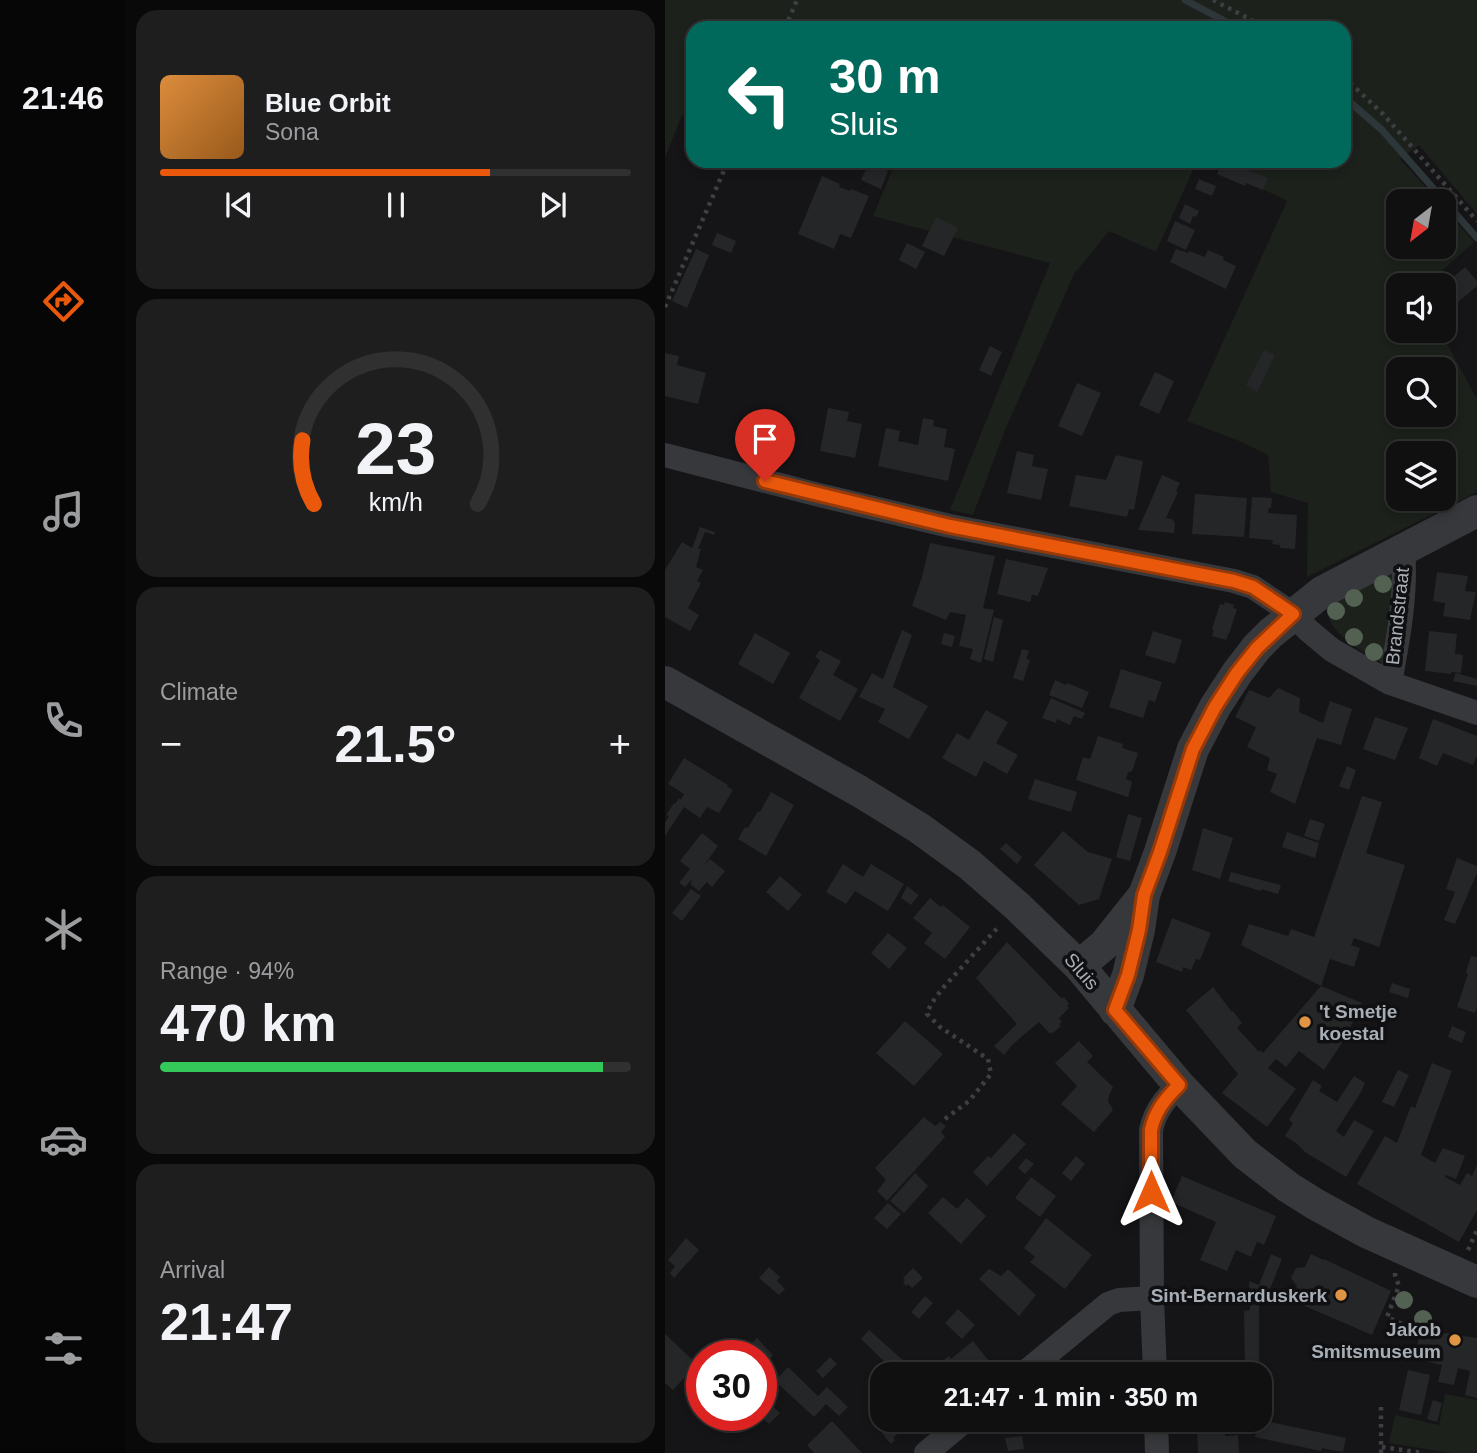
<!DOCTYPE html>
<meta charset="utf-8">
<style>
:root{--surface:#101011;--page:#1e1e1f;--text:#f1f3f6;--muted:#9c9d9f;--line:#303031;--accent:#ea580c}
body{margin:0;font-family:Arial,sans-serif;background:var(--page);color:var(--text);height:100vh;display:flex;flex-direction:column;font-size:26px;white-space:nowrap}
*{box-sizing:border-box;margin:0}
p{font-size:23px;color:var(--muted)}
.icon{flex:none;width:38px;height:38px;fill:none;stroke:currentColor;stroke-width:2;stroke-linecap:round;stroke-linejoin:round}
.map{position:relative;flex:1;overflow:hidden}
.drawer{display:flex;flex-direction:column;gap:10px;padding:10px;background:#090909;width:539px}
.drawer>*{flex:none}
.top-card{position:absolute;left:21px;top:21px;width:665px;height:147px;border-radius:21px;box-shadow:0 4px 10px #0003,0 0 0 2px var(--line);background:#00695c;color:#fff;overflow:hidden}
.needle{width:46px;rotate:211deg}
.buttons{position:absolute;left:721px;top:189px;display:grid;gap:14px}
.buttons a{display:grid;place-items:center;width:70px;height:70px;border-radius:14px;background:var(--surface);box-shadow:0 4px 10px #0003,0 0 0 2px var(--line);font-size:35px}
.speed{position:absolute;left:21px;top:1340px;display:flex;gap:14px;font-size:35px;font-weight:700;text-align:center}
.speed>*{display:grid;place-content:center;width:91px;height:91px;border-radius:50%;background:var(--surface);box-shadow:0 4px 10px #0003,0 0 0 2px var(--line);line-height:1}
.speed .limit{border:10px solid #d22;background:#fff;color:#111}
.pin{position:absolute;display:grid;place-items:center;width:60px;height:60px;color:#fff;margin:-72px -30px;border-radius:50% 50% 50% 0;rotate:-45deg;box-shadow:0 0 7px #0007}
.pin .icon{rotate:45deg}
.me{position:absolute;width:77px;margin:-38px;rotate:0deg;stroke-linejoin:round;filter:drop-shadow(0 0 5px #0008)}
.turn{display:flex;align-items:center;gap:24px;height:147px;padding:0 28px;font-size:32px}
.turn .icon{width:91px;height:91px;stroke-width:2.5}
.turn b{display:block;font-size:49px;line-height:60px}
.big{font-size:52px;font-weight:700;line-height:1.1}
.drawer .card{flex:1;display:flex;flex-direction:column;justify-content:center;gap:10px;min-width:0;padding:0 24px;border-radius:21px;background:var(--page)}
.drawer .dial{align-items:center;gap:0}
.dial svg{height:182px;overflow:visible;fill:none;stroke:var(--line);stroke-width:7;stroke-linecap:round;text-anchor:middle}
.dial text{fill:var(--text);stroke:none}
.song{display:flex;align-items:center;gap:21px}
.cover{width:84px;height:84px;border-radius:10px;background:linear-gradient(135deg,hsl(30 70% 55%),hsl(30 70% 35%))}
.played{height:7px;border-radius:4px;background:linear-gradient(90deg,var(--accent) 70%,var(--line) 70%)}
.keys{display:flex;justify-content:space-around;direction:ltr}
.heat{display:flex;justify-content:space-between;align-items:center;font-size:38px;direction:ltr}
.charge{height:10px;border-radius:5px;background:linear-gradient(90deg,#34c759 94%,var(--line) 0)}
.trip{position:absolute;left:205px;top:1362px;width:402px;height:70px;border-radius:21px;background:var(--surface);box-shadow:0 4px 10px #0003,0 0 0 2px var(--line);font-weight:700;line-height:70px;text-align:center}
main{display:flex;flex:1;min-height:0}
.menu{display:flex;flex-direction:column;width:126px;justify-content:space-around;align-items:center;background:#060607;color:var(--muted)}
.menu .icon{width:49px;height:49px}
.menu .current{color:var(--accent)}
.menu b{font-size:32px;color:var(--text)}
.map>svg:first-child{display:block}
</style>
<main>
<nav class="menu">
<b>21:46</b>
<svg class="icon current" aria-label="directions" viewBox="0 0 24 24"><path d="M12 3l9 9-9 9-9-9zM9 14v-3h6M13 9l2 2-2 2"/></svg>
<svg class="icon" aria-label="music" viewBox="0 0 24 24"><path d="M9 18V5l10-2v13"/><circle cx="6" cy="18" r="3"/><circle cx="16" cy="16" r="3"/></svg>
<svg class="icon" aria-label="phone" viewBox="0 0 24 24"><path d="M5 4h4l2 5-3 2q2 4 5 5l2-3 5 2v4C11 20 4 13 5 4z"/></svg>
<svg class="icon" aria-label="climate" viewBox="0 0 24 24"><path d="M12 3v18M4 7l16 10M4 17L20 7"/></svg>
<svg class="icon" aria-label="car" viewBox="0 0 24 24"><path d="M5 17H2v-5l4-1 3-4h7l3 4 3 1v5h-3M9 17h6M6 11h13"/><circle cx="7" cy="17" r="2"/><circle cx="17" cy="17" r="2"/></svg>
<svg class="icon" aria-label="filters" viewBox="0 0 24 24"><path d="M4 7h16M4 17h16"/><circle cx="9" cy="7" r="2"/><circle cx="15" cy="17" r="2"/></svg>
</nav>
<section class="drawer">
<div class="card">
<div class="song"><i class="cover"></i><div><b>Blue Orbit</b><p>Sona</p></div></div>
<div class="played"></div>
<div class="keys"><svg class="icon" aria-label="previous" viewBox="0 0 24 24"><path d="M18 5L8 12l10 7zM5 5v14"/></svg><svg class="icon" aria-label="pause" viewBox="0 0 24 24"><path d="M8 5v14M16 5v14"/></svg><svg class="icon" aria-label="next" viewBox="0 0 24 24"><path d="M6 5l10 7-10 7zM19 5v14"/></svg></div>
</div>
<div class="card dial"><svg viewBox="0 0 100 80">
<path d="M14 69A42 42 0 1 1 86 69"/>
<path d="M14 69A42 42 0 0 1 9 41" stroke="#ea580c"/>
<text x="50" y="56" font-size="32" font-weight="700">23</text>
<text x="50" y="72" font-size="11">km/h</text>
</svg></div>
<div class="card"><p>Climate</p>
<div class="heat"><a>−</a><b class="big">21.5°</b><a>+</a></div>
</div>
<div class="card"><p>Range · 94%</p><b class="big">470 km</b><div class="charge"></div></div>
<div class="card"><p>Arrival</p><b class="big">21:47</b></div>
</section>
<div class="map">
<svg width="812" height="1453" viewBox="0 0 812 1453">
<rect width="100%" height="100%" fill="#151517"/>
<!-- green -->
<path fill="#1c211c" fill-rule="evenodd" d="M0 0H812V214L754 145 735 159 773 201H733V247H779V208L809 242 761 285H733V331H775L812 399V492L642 577 643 503 606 492 603 455 572 440 522 421 622 201 541 161H679V28H28V119L17 115 0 158ZM733 369H779V415H733ZM733 453H779V499H733Z
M231 161H532L491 252 444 231 409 274 340 430 308 515 285 510 385 263 208 216Z
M726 571 731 581 723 666C708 659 671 637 665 621 663 616 665 610 665 605Z
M780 1394 812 1400V1453H787L724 1443 730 1415 774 1425Z"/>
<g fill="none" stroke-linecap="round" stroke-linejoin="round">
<!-- stream -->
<path stroke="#2d3639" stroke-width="7" d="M520 0 573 28
M679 97 717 130 812 238"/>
</g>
<!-- building -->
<path fill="#252628" d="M558 161 603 178 598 190 581 183 580 186 552 174Z
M204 163 223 171 216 189 196 180Z
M157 176 175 184 174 187 185 191 186 189 204 196 186 238 175 234 169 249 133 234Z
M534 179 551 186 547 196 530 189Z
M520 204 534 211 531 217 528 216 525 224 514 218Z
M271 217 293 228 279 256 257 246Z
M510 221 530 230 521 250 502 241Z
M52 233 71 241 66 253 47 245Z
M242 243 260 252 251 269 234 260Z
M31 249 44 255 22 308 7 301Z
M511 249 523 253 524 251 540 257 543 250 559 257 558 260 571 266 561 289 505 262Z
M800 267 812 281V286L779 314V285Z
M325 346 337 352 326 376 314 370Z
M599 350 610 355 592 392 581 385Z
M0 353 14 356 12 365 41 373 33 404 0 396Z
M490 372 509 381 494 414 474 405Z
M412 383 436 393 417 436 393 426Z
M163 408 184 412 182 421 197 424 190 458 155 451Z
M258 418 269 420 268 426 282 429 279 447 290 449 283 481 213 466 221 428 235 431 233 441 253 445Z
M352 451 369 455 367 466 383 469 376 500 342 493Z
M451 455 478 461 469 510 464 509 462 517 404 506 411 475 441 480Z
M497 475 515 483 511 491 513 492 501 518 507 519 510 523 509 533 473 530Z
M530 494 582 498 579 537 527 534Z
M587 497 607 498 606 508H604L603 513 632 515 630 549 615 548V545L607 544 608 540 584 538Z
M35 527 50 532 49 535 40 532 33 549H36L31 567 38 570 32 581 36 583 23 608 34 615 25 631 0 617V570L17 542 27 548Z
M265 543 330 556 318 608 329 610 316 663 305 659 308 649 294 646 301 615 285 612 281 620 247 606 257 577Z
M341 559 383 568 373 596 367 595 365 602 332 594Z
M772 572 803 576 800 591 811 592 805 620 778 616 780 603 768 601Z
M560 602 569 605 568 608 572 609 564 634H563L561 640 547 636 549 630 547 629 555 604 559 605Z
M329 617 338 620 328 662 319 659Z
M237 630 247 635 228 687 263 706 244 739 213 722 220 709 194 697 207 673 218 679Z
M488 631 517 640 510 664 480 655Z
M764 631 792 634 790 654 798 655 796 673 786 672V674L760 671Z
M90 633 125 653 108 684 73 664Z
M279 633 290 636 287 647 276 644Z
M357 649 364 651 361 659 365 660 358 681 348 678Z
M155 650 176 661 168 675 193 689 175 721 134 698 155 660 150 657Z
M456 669 497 682 490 702 484 700 478 718 444 707Z
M791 673 812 679V686L788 681Z
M390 680 401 685 402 683 424 692 417 708 384 695Z
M613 688 635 698 634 712 658 723 665 701 687 709 676 745 652 738 630 804 605 792 612 774 602 770 605 758 582 747 591 727 570 717 584 690 604 698Z
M386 698 420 713 417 719 409 716 405 725 392 719 391 723 377 718Z
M321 710 343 722 331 743 353 755 342 774 319 761 311 777 277 758 292 733 304 740Z
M710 717 743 728 730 760 698 749Z
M768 719 812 736V756L808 765 778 753 772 766 754 758Z
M433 736 458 744 457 748 473 753 468 769 466 772H463L461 779 466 781 467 783 463 797 411 780 418 757 425 759Z
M19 758 63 785 62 786 68 790 54 813 42 807 35 818 19 807 0 836V823L4 816 1 815 9 803 10 804 14 798 16 800 19 794 3 784Z
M682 766 691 770 684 790 674 786Z
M370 779 412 792 406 812 363 799Z
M106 792 129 805 101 856 73 839 80 827 83 828 93 811 95 812Z
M697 796 717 802 701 853 740 865 714 947 689 938 686 945 695 948 689 967 665 959 656 986 576 945 584 924 623 936 626 929 649 937Z
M463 814 477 818 465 861 451 857Z
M645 819 660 824 654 841 639 836Z
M538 828 568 838 555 879 527 870Z
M398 831 423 852 447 859 434 899 414 905 369 865Z
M622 832 654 843 650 858 617 847Z
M37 833 53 846 39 865 45 859 60 871 47 887 42 882 34 891 25 884 27 881 26 880 20 887 14 883 25 869 15 861Z
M341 843 357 857 352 864 335 849Z
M792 858 812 866V873L790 924 779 920 790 892 781 889Z
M178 864 198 877 206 864 239 884 223 911 190 891 181 904 161 892Z
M566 872 616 885 613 894 596 889V891L563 881Z
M115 876 137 895 123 911 101 892Z
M242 886 254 895 246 905 236 898Z
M26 889 36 896 17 921 7 913Z
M265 898 276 907 278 905 305 927 280 959 259 943 267 933 248 918Z
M507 918 546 933 535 960 531 959 526 970 518 967 517 972 491 962Z
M223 933 242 948 224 969 206 953Z
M342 942 376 977 396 998 399 997 404 1004 402 1006 404 1008 394 1018 397 1022 394 1024 396 1026 388 1033 387 1032 385 1034 374 1022 347 1045 339 1055 329 1046 352 1024 311 978Z
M806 956 812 957V1008L810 1013 792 1007 803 974 801 972Z
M727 983 745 989 743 998 724 992Z
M656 986 697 1003 679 1040 659 1070 634 1051 621 1067 611 1059 603 1068 631 1089 602 1127 557 1093 573 1074 521 1010 548 987 567 1012 568 1011 577 1023 572 1028 594 1052 595 1050 598 1053Z
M240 1021 278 1054 249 1086 211 1053Z
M711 1026 715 1028 713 1032 722 1036 719 1043 705 1037Z
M787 1026 801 1032 797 1043 783 1037Z
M414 1041 428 1056 422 1062 448 1087 444 1095 443 1101 448 1110 429 1132 396 1104 412 1086 390 1063Z
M767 1063 787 1071 756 1155 770 1163 778 1148 800 1156 791 1179 781 1175 780 1177 795 1185 802 1173 807 1176 812 1165V1210L794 1242 692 1184 720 1136 732 1143 746 1106 750 1108Z
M733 1070 744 1075 729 1107 717 1102Z
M689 1076 700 1083 696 1092 671 1131 679 1137 689 1120 709 1131 681 1177 640 1152 631 1143 620 1136 628 1123 624 1120 648 1080 657 1086 654 1091 672 1102Z
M259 1117 270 1126 275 1122 281 1126 276 1132 280 1137 222 1201 212 1191 221 1180 210 1168Z
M349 1133 361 1144 322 1186 308 1172 323 1156 326 1158Z
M411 1156 420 1164 406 1181 397 1173Z
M361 1158 369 1164 360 1174 353 1168Z
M250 1173 263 1186 239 1213 225 1201Z
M517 1176 611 1216 599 1245 592 1242 586 1257 571 1250 562 1271 535 1260 551 1222 506 1202Z
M366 1177 391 1196 375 1217 350 1198Z
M278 1197 292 1209 302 1198 321 1216 296 1244 263 1213Z
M223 1203 236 1214 222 1229 209 1218Z
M381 1218 427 1255 400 1289 365 1262 370 1257 359 1248Z
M21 1238 34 1250 9 1278 5 1273 10 1266 3 1260Z
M606 1254 617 1259 599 1304H594V1372H580L579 1311 585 1310 584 1281 594 1285Z
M646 1254 659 1260V1259L726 1291 707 1335 626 1300 632 1286 626 1278 631 1268 640 1267Z
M104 1267 115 1277 112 1281 120 1289 114 1295 94 1278Z
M248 1268 258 1278 247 1288 243 1284 241 1286 238 1282 240 1280 238 1278Z
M324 1269 336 1276 343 1269 371 1295 354 1316 314 1279Z
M260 1296 268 1303 254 1319 246 1312Z
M293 1309 310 1325 297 1339 280 1323Z
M761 1326 765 1328 767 1331 812 1338V1398L800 1395 805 1371 793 1368 789 1385 773 1382 777 1365 750 1359 755 1328Z
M204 1330 240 1362 230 1372 196 1339Z
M0 1334 32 1364 8 1390 0 1383Z
M92 1338 108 1355 102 1362 96 1356H74Z
M308 1341 331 1370 327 1374H281L274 1364 284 1356 286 1359Z
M165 1357 172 1364 158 1378 151 1371Z
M123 1367 153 1396 162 1387 183 1407 174 1416 161 1404 149 1417 110 1381Z
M743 1370 765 1375 756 1415 734 1410Z
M217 1395V1419H250L228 1438 230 1440 226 1444 203 1416 209 1409 205 1405Z
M100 1399 115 1413 104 1424 96 1417V1403Z
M768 1400 777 1403 772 1422 762 1419Z
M595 1420 681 1438 678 1452 657 1448 656 1451 590 1437Z
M167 1421 197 1453H149L142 1445Z
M560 1426V1436L573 1435 574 1453H533L532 1427Z
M357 1436 359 1449 343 1451 340 1438Z"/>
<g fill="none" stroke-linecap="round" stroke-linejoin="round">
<!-- path -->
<path stroke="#3d3f42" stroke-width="4.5" stroke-dasharray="3.5 5" stroke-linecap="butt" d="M548 0 602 28
M120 28 132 0
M679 77 718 114 812 221
M0 307 63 161
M280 1119 304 1101 326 1074 323 1059 275 1027 262 1014 266 1004 277 989 335 925
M803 1250 812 1230
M730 1273V1275L734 1286 722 1317 743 1327
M716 1407V1453
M717 1447 757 1453"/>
<!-- minor -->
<path stroke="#37383b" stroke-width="24" d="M0 455 150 494 285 526 569 581 588 587 628 614 643 630 667 650 725 683 812 713
M725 683C733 640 742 593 738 549
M358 1374 443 1304 454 1300 487 1298
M490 1374 487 1298 486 1130C490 1111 500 1099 514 1085
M491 1419 492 1453
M261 1453 302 1419"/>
<!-- tertiary -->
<path stroke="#37383b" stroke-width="32" d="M0 682 194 791 254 828 305 865 352 906 414 966 514 1085 580 1154 623 1187 650 1204 701 1232 812 1282
M414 966 439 945 479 895
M450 1010 463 975 474 930 479 895 495 852 528 749 550 707 572 673 592 647 606 633 657 592 812 511"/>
</g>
<!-- trees -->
<g fill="#526151">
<circle cx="718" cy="584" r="9"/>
<circle cx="689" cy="598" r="9"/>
<circle cx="671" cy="611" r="9"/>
<circle cx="689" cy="637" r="9"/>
<circle cx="709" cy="652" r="9"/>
<circle cx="739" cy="1300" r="9"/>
<circle cx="758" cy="1319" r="9"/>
</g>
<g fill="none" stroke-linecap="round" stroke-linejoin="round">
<!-- route casing -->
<g stroke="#983908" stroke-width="18">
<path id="route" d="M100 481 285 526 569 581 588 587 628 614 592 648 572 673 550 707 528 749 495 852 479 895 474 930 463 975 450 1010 514 1085C500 1099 490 1111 486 1130V1192"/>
</g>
<!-- route -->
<use href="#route" stroke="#ea580c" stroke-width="12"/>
</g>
<!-- markers -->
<g fill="#e09444" stroke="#101012" stroke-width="2.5">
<circle cx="640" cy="1022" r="7"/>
<circle cx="676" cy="1295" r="7"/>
<circle cx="790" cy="1340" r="7"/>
</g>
<g text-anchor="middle" stroke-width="7" stroke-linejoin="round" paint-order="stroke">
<!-- street labels -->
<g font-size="19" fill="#a8aeb6" stroke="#101012">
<text transform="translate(732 616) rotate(-84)" y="7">Brandstraat</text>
<text transform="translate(417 971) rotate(49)" y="7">Sluis</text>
</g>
<!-- poi labels -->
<g font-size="19" font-weight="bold" fill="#a8aeb6" stroke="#101012" text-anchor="end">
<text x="654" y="1018" text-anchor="start">'t Smetje<tspan x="654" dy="22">koestal</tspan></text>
<text x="662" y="1302">Sint-Bernarduskerk</text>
<text x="776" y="1336">Jakob<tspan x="776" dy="22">Smitsmuseum</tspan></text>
</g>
</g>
</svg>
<div class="buttons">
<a><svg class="needle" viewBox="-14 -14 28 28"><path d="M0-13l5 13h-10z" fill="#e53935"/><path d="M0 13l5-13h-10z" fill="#9c9d9f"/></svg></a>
<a><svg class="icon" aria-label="sound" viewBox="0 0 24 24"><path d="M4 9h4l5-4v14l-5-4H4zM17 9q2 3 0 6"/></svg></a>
<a><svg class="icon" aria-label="search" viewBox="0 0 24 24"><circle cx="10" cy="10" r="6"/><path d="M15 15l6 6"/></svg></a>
<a><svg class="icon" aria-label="layers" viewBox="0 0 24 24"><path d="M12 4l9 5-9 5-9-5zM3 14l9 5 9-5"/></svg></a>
</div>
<div class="speed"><div class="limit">30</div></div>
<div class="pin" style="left:100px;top:481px;background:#d93025"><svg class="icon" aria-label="arrive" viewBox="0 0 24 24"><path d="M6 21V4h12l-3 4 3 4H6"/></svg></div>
<svg class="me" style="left:486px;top:1192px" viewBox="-20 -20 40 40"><path d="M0-17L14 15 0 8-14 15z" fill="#ea580c" stroke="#fff" stroke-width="4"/></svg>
<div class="trip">21:47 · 1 min · 350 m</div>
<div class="top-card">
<div class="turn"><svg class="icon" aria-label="left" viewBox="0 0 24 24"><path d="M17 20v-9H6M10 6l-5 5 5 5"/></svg><div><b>30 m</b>Sluis</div></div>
</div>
</div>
</main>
